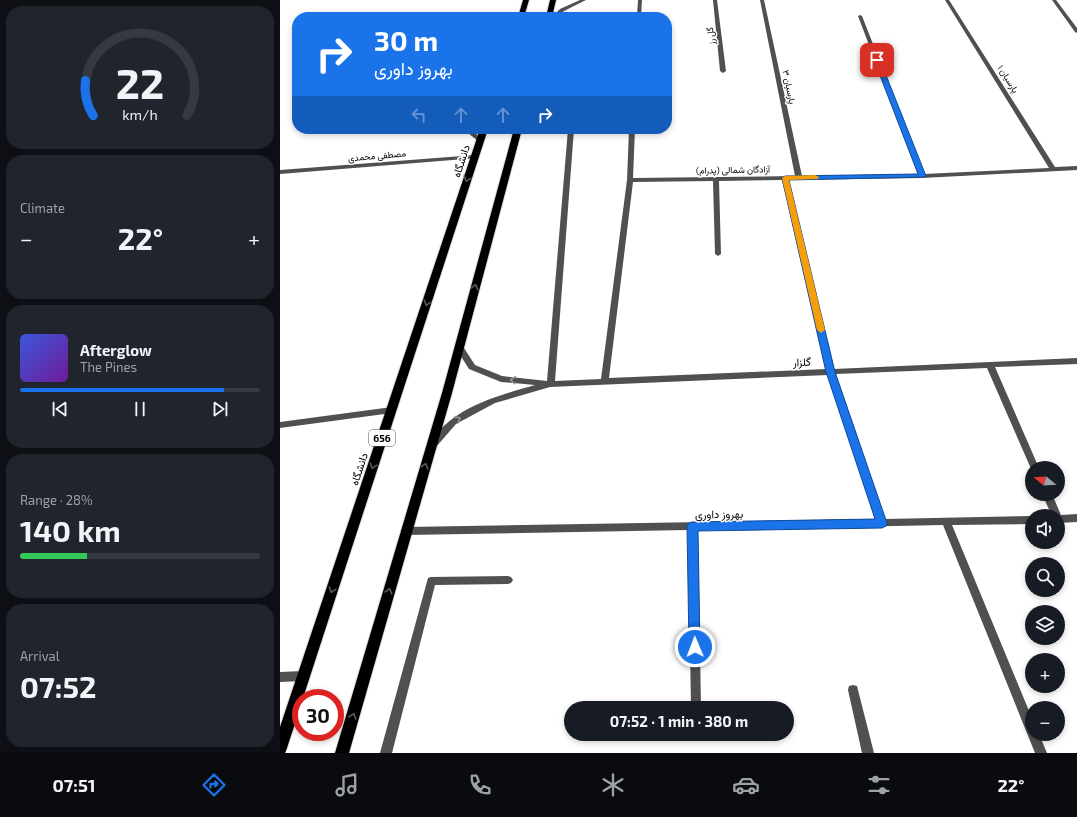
<!DOCTYPE html>
<meta charset="utf-8">
<style>
:root{--surface:#171b24;--page:#20242c;--text:#f1f3f6;--muted:#9ea1a6;--line:#363941;--accent:#1a73e8}
body{margin:0;font-family:"Exo 2",Vazirmatn,sans-serif;background:var(--page);color:var(--text);height:100vh;display:flex;flex-direction:column;font-size:15px;white-space:nowrap}
*{box-sizing:border-box;margin:0}
p{font-size:13px;color:var(--muted)}
.icon{flex:none;width:22px;height:22px;fill:none;stroke:currentColor;stroke-width:2;stroke-linecap:round;stroke-linejoin:round}
.map{position:relative;flex:1;overflow:hidden}
.drawer{display:flex;flex-direction:column;gap:6px;padding:6px;background:#0d0f14;width:280px}
.drawer>*{flex:none}
.banner{position:absolute;left:12px;top:12px;width:380px;height:122px;border-radius:16px;box-shadow:0 2px 6px #0003;background:#1a73e8;color:#fff;overflow:hidden}
.needle{width:26px;rotate:288deg}
.buttons{position:absolute;left:745px;top:461px;display:grid;gap:8px}
.buttons a{display:grid;place-items:center;width:40px;height:40px;border-radius:50%;background:var(--surface);box-shadow:0 2px 6px #0003;font-size:20px}
.speed{position:absolute;left:12px;top:689px;display:flex;gap:8px;font-size:20px;font-weight:700;text-align:center}
.speed>*{display:grid;place-content:center;width:52px;height:52px;border-radius:50%;background:var(--surface);box-shadow:0 2px 6px #0003;line-height:1}
.speed .limit{border:6px solid #d22;background:#fff;color:#111}
.pin{position:absolute;display:grid;place-items:center;width:34px;height:34px;color:#fff;margin:-17px;border-radius:8px;box-shadow:0 2px 6px #0006}
.me{position:absolute;width:44px;margin:-22px;rotate:359deg;stroke-linejoin:round;filter:drop-shadow(0 0 3px #0008)}
.turn{display:flex;align-items:center;gap:14px;height:84px;padding:0 16px;font-size:18px}
.turn .icon{width:52px;height:52px;stroke-width:2.5}
.turn b{display:block;font-size:28px;line-height:34px}
.lanes{display:flex;align-items:center;height:38px;padding:0 16px;background:#0003;justify-content:center;gap:20px;direction:ltr}
.lanes .off{opacity:.35}
.big{font-size:30px;font-weight:700;line-height:1.1}
.drawer .card{flex:1;display:flex;flex-direction:column;justify-content:center;gap:6px;min-width:0;padding:0 14px;border-radius:16px;background:var(--page)}
.drawer .dial{align-items:center;gap:0}
.dial svg{height:104px;overflow:visible;fill:none;stroke:var(--line);stroke-width:7;stroke-linecap:round;text-anchor:middle}
.dial text{fill:var(--text);stroke:none}
.song{display:flex;align-items:center;gap:12px}
.cover{width:48px;height:48px;border-radius:6px;background:linear-gradient(135deg,hsl(230 70% 55%),hsl(280 70% 35%))}
.played{height:4px;border-radius:2px;background:linear-gradient(90deg,var(--accent) 85%,var(--line) 85%)}
.keys{display:flex;justify-content:space-around;direction:ltr}
.heat{display:flex;justify-content:space-between;align-items:center;font-size:22px;direction:ltr}
.charge{height:6px;border-radius:3px;background:linear-gradient(90deg,#34c759 28%,var(--line) 0)}
.trip{position:absolute;left:284px;top:701px;width:230px;height:40px;border-radius:20px;background:var(--surface);box-shadow:0 2px 6px #0003;font-weight:700;line-height:40px;text-align:center}
.tabs{display:flex;height:64px;justify-content:space-around;align-items:center;background:#090b0e;color:var(--muted)}
.tabs .icon{width:28px;height:28px}
.tabs .current{color:var(--accent)}
.tabs b{font-size:18px;color:var(--text)}
main{display:flex;flex:1;min-height:0}
.map>svg:first-child{display:block}
</style>
<main>
<section class="drawer">
<div class="card dial"><svg viewBox="0 0 100 80">
<path d="M14 69A42 42 0 1 1 86 69"/>
<path d="M14 69A42 42 0 0 1 8 42" stroke="#1a73e8"/>
<text x="50" y="56" font-size="32" font-weight="700">22</text>
<text x="50" y="72" font-size="11">km/h</text>
</svg></div>
<div class="card"><p>Climate</p>
<div class="heat"><a>−</a><b class="big">22°</b><a>+</a></div>
</div>
<div class="card">
<div class="song"><i class="cover"></i><div><b>Afterglow</b><p>The Pines</p></div></div>
<div class="played"></div>
<div class="keys"><svg class="icon" aria-label="previous" viewBox="0 0 24 24"><path d="M18 5L8 12l10 7zM5 5v14"/></svg><svg class="icon" aria-label="pause" viewBox="0 0 24 24"><path d="M8 5v14M16 5v14"/></svg><svg class="icon" aria-label="next" viewBox="0 0 24 24"><path d="M6 5l10 7-10 7zM19 5v14"/></svg></div>
</div>
<div class="card"><p>Range · 28%</p><b class="big">140 km</b><div class="charge"></div></div>
<div class="card"><p>Arrival</p><b class="big">07:52</b></div>
</section>
<div class="map">
<svg width="797" height="753" viewBox="0 0 797 753">
<rect width="100%" height="100%" fill="#fff"/>
<g fill="none" stroke-linecap="round" stroke-linejoin="round">
<!-- primary casing -->
<g stroke="#dbdbdb" stroke-width="2">
<path id="primary" d="M243 0H249L244 17H238Z
M270 0H276L272 17H266Z
M200 129H208L23 698H21V705L7 748 5 753H0V727Z
M234 129H242L172 393 69 753H55L162 393Z"/>
</g>
<!-- service -->
<path fill="#505050" fill-rule="evenodd" d="M183 129H190L203 140 200 142 198 141Z"/>
<!-- minor -->
<path fill="#505050" fill-rule="evenodd" d="M358 0H362L361 17H357Z
M433 0H437L446 71 443 73 440 71Z
M480 0H484L522 176 638 174 578 16 580 15 582 16 644 174 769 168 665 0H669L775 167 797 166V170L642 178 509 180 554 369 797 358V364L715 367 759 468H752V471L707 368 556 374 605 519 752 516V524L672 525 752 718V734H759L767 753H755L663 525 418 530 421 708H411L408 530 126 535 123 534 121 531 123 528 126 527 596 519 548 375 270 387 215 403 176 424 156 447H150L149 445C170 408 217 396 255 385L221 382 189 369 175 347 176 345H182L195 365 222 376 267 381 288 129H294L275 381 321 379 347 180 349 129H355L353 178 515 176ZM502 180 546 369 329 378 353 182 433 181 435 254 438 256 441 254 439 181Z
M772 0H776L797 28V33L795 32Z
M185 15H241L243 16 185 17Z
M195 155 197 156V158L0 174V170Z
M112 407 115 408 116 410 115 412 112 413 0 428V422Z
M762 494H772L781 515 797 514V522L778 523V516H772Z
M228 576 231 577 233 580 231 583 228 584 155 585 112 753H100L148 578 151 577Z
M23 671 27 672 28 676 27 680 23 681 0 682V672Z
M573 685 577 686 578 690 594 753H582L568 690 569 686Z"/>
<!-- tertiary -->
<path fill="#505050" fill-rule="evenodd" d="M300 0H306L284 11 277 17H272L280 9Z"/>
<!-- primary -->
<use href="#primary" fill="#000" fill-rule="evenodd"/>
</g>
<!-- one-way arrows -->
<defs><path id="oneway-chevron" d="M-2-3.5L2.5 0L-2 3.5" fill="none" stroke-width="1.6" stroke-linecap="round" stroke-linejoin="round"/></defs>
<g stroke="#595959">
<use href="#oneway-chevron" transform="translate(187 179) rotate(108)"/>
<use href="#oneway-chevron" transform="translate(195 287) rotate(-75)"/>
<use href="#oneway-chevron" transform="translate(147 303) rotate(108)"/>
<use href="#oneway-chevron" transform="translate(93 466) rotate(108)"/>
<use href="#oneway-chevron" transform="translate(145 466) rotate(-74)"/>
<use href="#oneway-chevron" transform="translate(52 590) rotate(108)"/>
<use href="#oneway-chevron" transform="translate(109 591) rotate(-74)"/>
<use href="#oneway-chevron" transform="translate(73 716) rotate(-74)"/>
</g>
<g stroke="#969696">
<use href="#oneway-chevron" transform="translate(233 380) rotate(-173)"/>
<use href="#oneway-chevron" transform="translate(178 419) rotate(-31)"/>
</g>
<!-- route -->
<path fill="#1a73e8" stroke="#114b97" d="M595 58 600 60 646 176 645 177 509 180 555 372 607 523 606 526 602 528 418 531 420 647 419 651 415 653 410 651 409 647 407 526 409 523 412 522 595 519 546 372 502 178 505 176 638 174 594 60Z"/>
<!-- slow -->
<path fill="#f59e0b" d="M535 175 539 177 538 179 509 180 545 330 541 333 537 330 502 178 505 176Z"/>
<g text-anchor="middle" stroke-width="3" stroke-linejoin="round" paint-order="stroke">
<!-- far-street labels -->
<g font-size="9" fill="#000" stroke="#fff">
<text transform="translate(431 36) rotate(-97)" y="3">گل رز</text>
<text transform="translate(728 79) rotate(58)" y="3">پارسیان ۱</text>
<text transform="translate(509 87) rotate(78)" y="3">پارسیان ۳</text>
<text transform="translate(97 156) rotate(-5)" y="3">مصطفی محمدی</text>
<text transform="translate(453 170) rotate(-1)" y="3">آزادگان شمالی (پدرام)</text>
</g>
<!-- shield labels -->
<rect fill="#fff" stroke="#4c4c4c" stroke-width="1" x="89" y="430" width="26" height="16" rx="3"/>
<g font-size="10" font-weight="bold" fill="#000">
<text x="102" y="442">656</text>
</g>
<!-- street labels -->
<g font-size="11" fill="#000" stroke="#fff">
<text transform="translate(181 161) rotate(-72)" y="4">دانشگاه</text>
<text transform="translate(522 362) rotate(-2)" y="4">گلزار</text>
<text transform="translate(79 469) rotate(-72)" y="4">دانشگاه</text>
<text transform="translate(439 514) rotate(-1)" y="4">بهروز داوری</text>
</g>
</g>
</svg>
<div class="buttons">
<a><svg class="needle" viewBox="-14 -14 28 28"><path d="M0-13l5 13h-10z" fill="#e53935"/><path d="M0 13l5-13h-10z" fill="#9ea1a6"/></svg></a>
<a><svg class="icon" aria-label="sound" viewBox="0 0 24 24"><path d="M4 9h4l5-4v14l-5-4H4zM17 9q2 3 0 6"/></svg></a>
<a><svg class="icon" aria-label="search" viewBox="0 0 24 24"><circle cx="10" cy="10" r="6"/><path d="M15 15l6 6"/></svg></a>
<a><svg class="icon" aria-label="layers" viewBox="0 0 24 24"><path d="M12 4l9 5-9 5-9-5zM3 14l9 5 9-5"/></svg></a>
<a>+</a>
<a>−</a>
</div>
<div class="speed"><div class="limit">30</div></div>
<div class="pin" style="left:597px;top:60px;background:#d93025"><svg class="icon" aria-label="arrive" viewBox="0 0 24 24"><path d="M6 21V4h12l-3 4 3 4H6"/></svg></div>
<svg class="me" style="left:415px;top:647px" viewBox="-20 -20 40 40"><circle r="17" fill="#1a73e8" stroke="#fff" stroke-width="3"/><path d="M0-11L8 9 0 5-8 9z" fill="#fff"/></svg>
<div class="trip">07:52 · 1 min · 380 m</div>
<div class="banner">
<div class="turn"><svg class="icon" aria-label="right" viewBox="0 0 24 24"><path d="M7 20v-9h11M14 6l5 5-5 5"/></svg><div><b>30 m</b>بهروز داوری</div></div>
<div class="lanes"><svg class="icon off" aria-label="left" viewBox="0 0 24 24"><path d="M17 20v-9H6M10 6l-5 5 5 5"/></svg><svg class="icon off" aria-label="ahead" viewBox="0 0 24 24"><path d="M12 20V5M6 11l6-6 6 6"/></svg><svg class="icon off" aria-label="ahead" viewBox="0 0 24 24"><path d="M12 20V5M6 11l6-6 6 6"/></svg><svg class="icon" aria-label="right" viewBox="0 0 24 24"><path d="M7 20v-9h11M14 6l5 5-5 5"/></svg></div>
</div>
</div>
</main>
<nav class="tabs">
<b>07:51</b>
<svg class="icon current" aria-label="directions" viewBox="0 0 24 24"><path d="M12 3l9 9-9 9-9-9zM9 14v-3h6M13 9l2 2-2 2"/></svg>
<svg class="icon" aria-label="music" viewBox="0 0 24 24"><path d="M9 18V5l10-2v13"/><circle cx="6" cy="18" r="3"/><circle cx="16" cy="16" r="3"/></svg>
<svg class="icon" aria-label="phone" viewBox="0 0 24 24"><path d="M5 4h4l2 5-3 2q2 4 5 5l2-3 5 2v4C11 20 4 13 5 4z"/></svg>
<svg class="icon" aria-label="climate" viewBox="0 0 24 24"><path d="M12 3v18M4 7l16 10M4 17L20 7"/></svg>
<svg class="icon" aria-label="car" viewBox="0 0 24 24"><path d="M5 17H2v-5l4-1 3-4h7l3 4 3 1v5h-3M9 17h6M6 11h13"/><circle cx="7" cy="17" r="2"/><circle cx="17" cy="17" r="2"/></svg>
<svg class="icon" aria-label="filters" viewBox="0 0 24 24"><path d="M4 7h16M4 17h16"/><circle cx="9" cy="7" r="2"/><circle cx="15" cy="17" r="2"/></svg>
<b>22°</b>
</nav>
